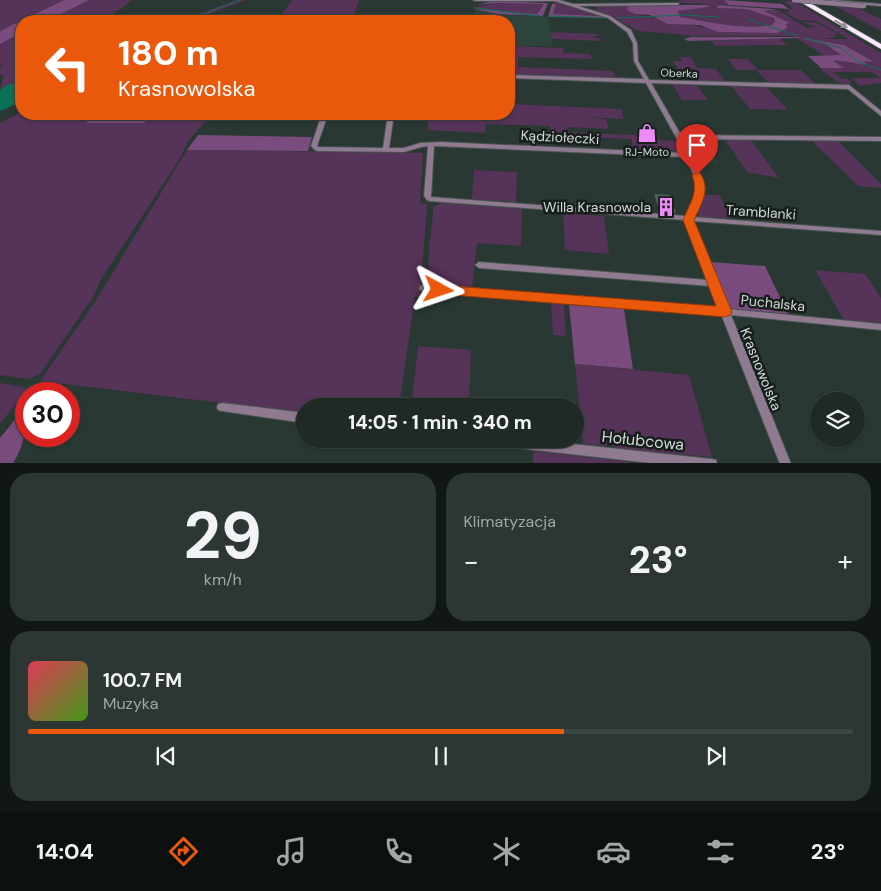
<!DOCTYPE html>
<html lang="pl">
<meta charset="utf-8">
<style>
:root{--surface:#1f2a26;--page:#2c3632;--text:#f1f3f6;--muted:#a1a7a7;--line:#3c4643;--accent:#ea580c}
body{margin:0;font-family:"DM Sans",sans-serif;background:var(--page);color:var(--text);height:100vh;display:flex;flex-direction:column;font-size:19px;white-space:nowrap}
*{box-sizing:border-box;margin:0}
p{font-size:16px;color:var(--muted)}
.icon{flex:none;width:28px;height:28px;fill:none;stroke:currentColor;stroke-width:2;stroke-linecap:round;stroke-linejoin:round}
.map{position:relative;height:463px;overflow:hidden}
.sheet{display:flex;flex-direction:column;gap:10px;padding:10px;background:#111715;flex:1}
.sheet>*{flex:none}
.hud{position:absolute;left:15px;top:15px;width:500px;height:105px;border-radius:20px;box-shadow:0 1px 4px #0004,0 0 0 1px var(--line);background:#ea580c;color:#fff;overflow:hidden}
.fabs{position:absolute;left:810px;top:392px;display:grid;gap:10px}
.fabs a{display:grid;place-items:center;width:55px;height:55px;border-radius:50%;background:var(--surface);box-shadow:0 1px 4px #0004,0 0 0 1px var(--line);font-size:25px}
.speed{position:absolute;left:15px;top:382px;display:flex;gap:10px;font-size:25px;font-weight:700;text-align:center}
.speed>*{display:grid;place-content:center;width:65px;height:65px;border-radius:50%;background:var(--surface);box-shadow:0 1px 4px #0004,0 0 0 1px var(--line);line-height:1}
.speed .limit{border:8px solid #d22;background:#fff;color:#111}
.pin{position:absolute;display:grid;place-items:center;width:42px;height:42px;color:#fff;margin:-51px -21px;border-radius:50% 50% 50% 0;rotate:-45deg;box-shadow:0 0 5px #0007}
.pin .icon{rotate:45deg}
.me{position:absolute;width:55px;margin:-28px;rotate:95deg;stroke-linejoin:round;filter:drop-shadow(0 0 4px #0008)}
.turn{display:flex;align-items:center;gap:18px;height:105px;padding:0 20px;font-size:22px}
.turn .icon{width:65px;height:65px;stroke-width:2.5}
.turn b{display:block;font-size:35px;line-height:42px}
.big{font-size:38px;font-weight:800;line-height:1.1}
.sheet .tile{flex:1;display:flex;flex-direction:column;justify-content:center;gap:8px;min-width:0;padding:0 18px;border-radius:20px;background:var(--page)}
.sheet .dial{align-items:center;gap:0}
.dial b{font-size:65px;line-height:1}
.song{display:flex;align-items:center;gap:15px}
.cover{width:60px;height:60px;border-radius:8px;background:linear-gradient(135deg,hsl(350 70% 55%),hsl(100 70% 35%))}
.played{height:5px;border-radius:2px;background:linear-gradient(90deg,var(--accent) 65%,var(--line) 65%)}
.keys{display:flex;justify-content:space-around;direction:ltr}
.heat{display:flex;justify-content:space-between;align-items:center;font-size:28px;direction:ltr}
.sheet .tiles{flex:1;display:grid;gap:10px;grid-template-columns:1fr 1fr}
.tile:last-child{grid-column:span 2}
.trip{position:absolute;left:296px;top:398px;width:288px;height:50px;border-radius:25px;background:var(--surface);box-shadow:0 1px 4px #0004,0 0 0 1px var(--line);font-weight:800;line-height:50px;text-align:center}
.dock{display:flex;height:80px;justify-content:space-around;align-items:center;background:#0c110f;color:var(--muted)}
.dock .icon{width:35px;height:35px}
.dock .selected{color:var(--accent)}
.dock b{font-size:22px;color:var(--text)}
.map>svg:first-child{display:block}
</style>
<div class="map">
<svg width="881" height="464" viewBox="0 0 881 464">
<rect width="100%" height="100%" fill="#293832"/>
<!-- built -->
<path fill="#2d443c" d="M475 9 497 14 548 17 553 46H509V21H472Z
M690 145H707L718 163H698Z"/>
<!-- green -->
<path fill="#563358" d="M0 0H64L0 31Z
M89 0H132L104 21H47Z
M236 0H246L204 16 198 21H181Z
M292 0H359L353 19H430L441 16 473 18 472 20 465 21H277Z
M679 0H724L729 5 718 4 717 7 746 9 774 18 776 21 772 25C740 30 711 22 680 17L678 11 709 7 707 5 709 4 682 3Z
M782 1H794L881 53V83L859 86 852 78H881L872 72H834L842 79H848L852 84 842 85 821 70H823L821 68H843L831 61C844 60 854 64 866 64L864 61 867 58 834 44 805 39 827 45 842 56H825L793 36H697L638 31 617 19 594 11 597 9 594 4 629 5 627 10 635 14 734 33 789 23 763 10 776 9 807 28 816 27 801 22H815L838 34 834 36 836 37 824 39H848L817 21 798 20 785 12H790L788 10 793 8Z
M555 2 558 3 603 16 552 14 556 5 552 4Z
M496 3 544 4 537 14 497 12 471 8Z
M833 5 856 7 881 19V31Z
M551 32 597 34 598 36 589 37 600 38 601 41 552 39Z
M21 33V81L7 85 0 90 4 75H0V68L3 65H0V44Z
M779 38 788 45 716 46 711 41Z
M509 46 563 48 564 53 590 54 592 59 518 57V67L613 71 617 80 509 76Z
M680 57H691L697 68 716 69 726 83 686 82 673 61H682Z
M728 59H748L758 70H801L817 85 770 84 756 70H736Z
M672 84 696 85 708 100H682Z
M731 86 766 87 788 110 750 109Z
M509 104 621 109 624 119 582 117 606 119 609 129 567 127V132L656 136 658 140 676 141 681 151 634 150 631 139 551 136 550 126 486 124 485 133 428 130V114H509Z
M21 112 96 114 87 123H144L153 114H212L188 141 180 158 100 281 93 297 40 374 29 379 0 375V123Z
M725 140H751L779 178 747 172Z
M812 141H838L881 184V188L858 186Z
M187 150 423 153 420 203 427 204 420 297H415L399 406H305V413L40 381 95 302Z
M474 170 517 172 516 203 501 200 499 201 472 199Z
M705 195H720L731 218 699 217 698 213Z
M440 203 522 209 521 246 477 243 472 288 433 285C422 274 434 224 433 207Z
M563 213 604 216 609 254 565 250Z
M815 270 865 274 881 298V323L844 320Z
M551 303 564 304 566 336 553 335Z
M418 346 471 350 469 406H414L412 400Z
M575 364 689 375 712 457 622 449 607 444 606 446 583 444Z
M0 383 28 388 0 424Z
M533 451 631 462V463H533Z"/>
<!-- forest -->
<path fill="#7a4b7d" d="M64 0H89L47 21H21V33L0 44V31Z
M724 0 782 4 789 9 729 5Z
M493 1 544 3H548L543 16 497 14 475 9 537 14 544 4 496 3 476 5Z
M552 4H556L553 14 603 16 608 18 548 17Z
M629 5H707L709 7 678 11 680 17C711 22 740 30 772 25L775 21 774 18 746 9 717 8 718 5 771 9H776L764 11 790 23 786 24 787 28 777 33 718 32 700 25 668 24 650 15 635 14 627 10Z
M691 37H797L844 45 874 62 864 61 867 65C854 64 845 60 833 61L844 68H821L808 56 841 55 827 45 801 38 688 41 684 39Z
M96 114H153L144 123H86Z
M198 135 312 137 308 151 187 150Z
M711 262 765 266 788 314 730 309Z
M569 305 624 309 633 369 575 364Z
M26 406C26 428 25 445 13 463H0V438Z"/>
<!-- water -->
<path fill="#0a7157" d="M21 81V94L18 96 20 102 0 111V90L7 85Z"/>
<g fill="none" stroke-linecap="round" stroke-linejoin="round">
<!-- stream -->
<path stroke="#0a7157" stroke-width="1" d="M476 8 539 16
M549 16 604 18
M617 18 684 15 719 17
M748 19 797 36
M185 21 240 0
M805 38 841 48 858 62 881 70"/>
</g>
<!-- building -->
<path fill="#4f5f59" d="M691 145H706L710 153 696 152Z
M654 194 670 195 676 213 660 212Z"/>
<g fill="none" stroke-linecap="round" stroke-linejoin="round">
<!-- street casing -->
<g stroke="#47554f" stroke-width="2">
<path id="street" d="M473 0H559L573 4 679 3 678 5 578 6 610 16 631 30 637 43 638 61 649 80 849 85 881 111V116L848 89 651 83 681 135 881 137V141L683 139 704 184V193L693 217 881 231V235L692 221 728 309 881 324V330L731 315 791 464H780L721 314 423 291 420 290 419 288 420 286 423 285 719 308 710 286 479 268 475 265 479 262 708 280 685 220 429 201 427 200 424 196 428 146 421 147 404 152 317 151 315 150 311 146 322 114H328L317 146 319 147 383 148 388 114H394L389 148H404L420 143 441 142 683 153 676 137 646 83 509 78V75L644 79 634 61 633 43 627 32 608 18 555 1H475ZM434 146 685 157 698 184V193L686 216 431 197Z
M817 0H833L881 4V6L819 1Z
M222 403 305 413V423L222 411 218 410 217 407 218 404Z
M477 439H526L712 459 716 460 717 464H659L482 444 478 442Z"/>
</g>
<!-- highway casing -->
<g stroke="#47554f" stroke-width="2">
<path id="highway" d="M797 0H805L881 44V49Z"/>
</g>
<!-- street -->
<use href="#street" fill="#907a91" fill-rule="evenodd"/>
<!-- highway -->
<use href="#highway" fill="#fce7fd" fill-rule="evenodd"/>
<!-- street-bridge casing -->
<g stroke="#47554f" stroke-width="5.5" stroke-linecap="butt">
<path id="street-bridge" d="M794 0 864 6"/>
</g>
<!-- street-bridge -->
<use href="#street-bridge" stroke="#907a91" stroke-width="4.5"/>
</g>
<!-- one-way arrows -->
<defs><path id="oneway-solid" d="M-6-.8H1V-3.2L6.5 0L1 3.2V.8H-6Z" transform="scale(1.25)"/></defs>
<use fill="#958d97" href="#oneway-solid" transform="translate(841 24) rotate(30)"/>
<!-- route -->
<path fill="#ea580c" stroke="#983908" d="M697 172 700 173C711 190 702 202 694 220L732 312 730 315 725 317 439 294 433 290 439 285 716 306 683 220C690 203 699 192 692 175Z"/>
<!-- icons -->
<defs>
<g id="shop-bare" transform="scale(1.5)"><path d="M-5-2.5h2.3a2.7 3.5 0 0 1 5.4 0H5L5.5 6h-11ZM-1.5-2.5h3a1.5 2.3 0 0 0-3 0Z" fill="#ef8bf6" stroke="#171e1b" stroke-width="2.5" paint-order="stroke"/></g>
<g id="building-bare" transform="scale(1.5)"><path d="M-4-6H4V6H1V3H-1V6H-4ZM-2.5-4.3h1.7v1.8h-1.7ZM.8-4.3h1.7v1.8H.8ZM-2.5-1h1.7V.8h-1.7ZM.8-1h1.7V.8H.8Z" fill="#ef8bf6" stroke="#171e1b" stroke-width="2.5" paint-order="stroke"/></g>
</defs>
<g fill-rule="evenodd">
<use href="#shop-bare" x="647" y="133"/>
<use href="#building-bare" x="666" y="207"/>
</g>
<g text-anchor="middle" stroke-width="5" stroke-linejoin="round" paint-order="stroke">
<!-- far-street labels -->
<g font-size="11" fill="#cfd9d5" stroke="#171e1b">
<text transform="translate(679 73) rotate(2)" y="4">Oberka</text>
</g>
<!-- far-poi labels -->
<g font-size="11" fill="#cfd9d5" stroke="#171e1b">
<text x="647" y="156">RJ-Moto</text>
</g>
<!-- street labels -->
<g font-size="14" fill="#cfd9d5" stroke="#171e1b">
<text transform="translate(560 137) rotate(3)" y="5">Kądziołeczki</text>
<text transform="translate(761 212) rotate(4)" y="5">Tramblanki</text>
<text transform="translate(773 303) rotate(6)" y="5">Puchalska</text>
<text transform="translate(761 369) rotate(68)" y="5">Krasnowolska</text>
</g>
<!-- poi labels -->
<g font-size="14" fill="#cfd9d5" stroke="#171e1b" text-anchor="end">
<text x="651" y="212">Willa Krasnowola</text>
</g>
<!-- near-street labels -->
<g font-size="16" fill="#cfd9d5" stroke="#171e1b">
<text transform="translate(643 440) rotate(6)" y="6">Hołubcowa</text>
</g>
</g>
</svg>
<div class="fabs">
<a><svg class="icon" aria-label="layers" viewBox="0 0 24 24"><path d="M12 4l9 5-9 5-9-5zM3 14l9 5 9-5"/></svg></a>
</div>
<div class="speed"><div class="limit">30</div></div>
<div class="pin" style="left:697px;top:175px;background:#d93025"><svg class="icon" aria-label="arrive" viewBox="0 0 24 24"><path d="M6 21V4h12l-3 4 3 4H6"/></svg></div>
<svg class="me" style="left:439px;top:290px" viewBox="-20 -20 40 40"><path d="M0-17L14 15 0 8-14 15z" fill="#ea580c" stroke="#fff" stroke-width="4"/></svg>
<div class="trip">14:05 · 1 min · 340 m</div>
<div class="hud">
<div class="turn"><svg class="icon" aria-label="left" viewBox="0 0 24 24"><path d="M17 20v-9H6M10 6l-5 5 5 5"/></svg><div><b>180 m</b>Krasnowolska</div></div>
</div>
</div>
<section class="sheet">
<div class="tiles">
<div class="tile dial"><b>29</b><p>km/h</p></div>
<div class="tile"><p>Klimatyzacja</p>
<div class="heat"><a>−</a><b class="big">23°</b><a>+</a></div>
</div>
<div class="tile">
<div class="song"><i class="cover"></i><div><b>100.7 FM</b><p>Muzyka</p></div></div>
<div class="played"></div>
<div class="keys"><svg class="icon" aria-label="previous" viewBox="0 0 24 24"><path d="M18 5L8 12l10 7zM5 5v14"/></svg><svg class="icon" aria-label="pause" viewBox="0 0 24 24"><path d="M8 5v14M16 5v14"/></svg><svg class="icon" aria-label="next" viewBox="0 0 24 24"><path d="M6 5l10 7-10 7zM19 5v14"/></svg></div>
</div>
</div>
</section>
<nav class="dock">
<b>14:04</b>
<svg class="icon selected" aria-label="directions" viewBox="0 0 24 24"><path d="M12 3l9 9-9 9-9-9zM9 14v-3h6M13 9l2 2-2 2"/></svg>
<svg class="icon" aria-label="music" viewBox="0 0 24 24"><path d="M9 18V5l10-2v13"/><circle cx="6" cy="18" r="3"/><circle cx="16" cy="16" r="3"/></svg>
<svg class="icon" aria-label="phone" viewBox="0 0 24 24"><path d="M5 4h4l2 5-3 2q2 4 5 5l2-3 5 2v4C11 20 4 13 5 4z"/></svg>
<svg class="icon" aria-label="climate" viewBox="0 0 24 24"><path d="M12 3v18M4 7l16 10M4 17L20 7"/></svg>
<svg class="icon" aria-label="car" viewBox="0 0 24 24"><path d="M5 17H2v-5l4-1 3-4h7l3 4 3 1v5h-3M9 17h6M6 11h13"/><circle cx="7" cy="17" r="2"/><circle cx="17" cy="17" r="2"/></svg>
<svg class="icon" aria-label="filters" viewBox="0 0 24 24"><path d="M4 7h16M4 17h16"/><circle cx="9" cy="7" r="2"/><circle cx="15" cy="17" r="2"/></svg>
<b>23°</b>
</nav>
